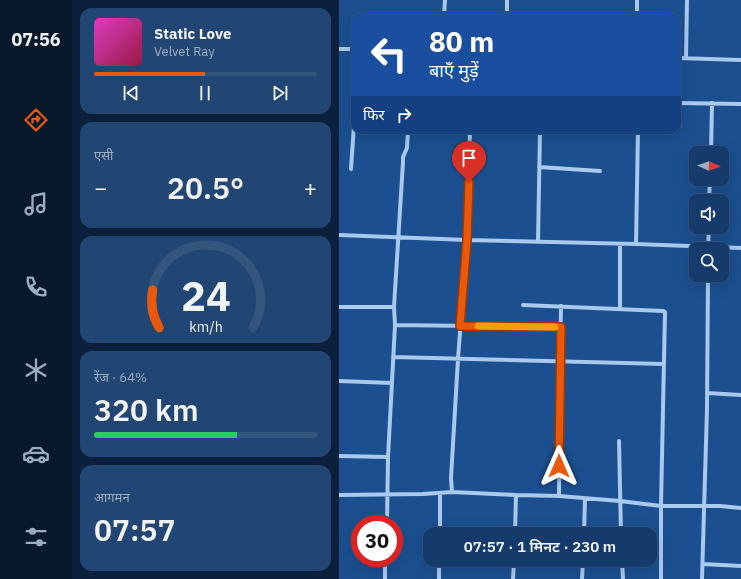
<!DOCTYPE html>
<html lang="hi">
<meta charset="utf-8">
<style>
:root{--surface:#143b6b;--page:#214673;--text:#f1f3f6;--muted:#9dadc1;--line:#33557e;--accent:#ea580c}
body{margin:0;font-family:"IBM Plex Sans","Noto Sans Devanagari",sans-serif;background:var(--page);color:var(--text);height:100vh;display:flex;flex-direction:column;font-size:15px;white-space:nowrap}
*{box-sizing:border-box;margin:0}
p{font-size:13px;color:var(--muted)}
.icon{flex:none;width:22px;height:22px;fill:none;stroke:currentColor;stroke-width:2;stroke-linecap:round;stroke-linejoin:round}
.map{position:relative;flex:1;overflow:hidden}
.sheet{display:flex;flex-direction:column;gap:8px;padding:8px;background:#0b203b;width:267px}
.sheet>*{flex:none}
.banner{position:absolute;left:12px;top:12px;width:330px;height:122px;border-radius:12px;box-shadow:0 4px 16px #0002,0 0 0 1px var(--line);background:#1a4fa0;color:#fff;overflow:hidden}
.needle{width:26px;rotate:92deg}
.tools{position:absolute;left:350px;top:146px;display:grid;gap:8px}
.tools a{display:grid;place-items:center;width:40px;height:40px;border-radius:8px;background:var(--surface);box-shadow:0 4px 16px #0002,0 0 0 1px var(--line);font-size:20px}
.speed{position:absolute;left:12px;top:515px;display:flex;gap:8px;font-size:20px;font-weight:700;text-align:center}
.speed>*{display:grid;place-content:center;width:52px;height:52px;border-radius:50%;background:var(--surface);box-shadow:0 4px 16px #0002,0 0 0 1px var(--line);line-height:1}
.speed .limit{border:6px solid #d22;background:#fff;color:#111}
.pin{position:absolute;display:grid;place-items:center;width:34px;height:34px;color:#fff;margin:-41px -17px;border-radius:50% 50% 50% 0;rotate:-45deg;box-shadow:0 0 4px #0007}
.pin .icon{rotate:45deg}
.me{position:absolute;width:44px;margin:-22px;rotate:0deg;stroke-linejoin:round;filter:drop-shadow(0 0 3px #0008)}
.turn{display:flex;align-items:center;gap:14px;height:84px;padding:0 12px;font-size:18px}
.turn .icon{width:52px;height:52px;stroke-width:2.5}
.turn b{display:block;font-size:28px;line-height:34px}
.then{display:flex;align-items:center;height:38px;padding:0 12px;background:#0003;gap:8px;font-size:15px}
.big{font-size:30px;font-weight:600;line-height:1.1}
.sheet .tile{flex:1;display:flex;flex-direction:column;justify-content:center;gap:6px;min-width:0;padding:0 14px;border-radius:12px;background:var(--page)}
.sheet .dial{align-items:center;gap:0}
.dial svg{height:104px;overflow:visible;fill:none;stroke:var(--line);stroke-width:7;stroke-linecap:round;text-anchor:middle}
.dial text{fill:var(--text);stroke:none}
.song{display:flex;align-items:center;gap:12px}
.cover{width:48px;height:48px;border-radius:6px;background:linear-gradient(135deg,hsl(310 70% 55%),hsl(340 70% 35%))}
.played{height:4px;border-radius:2px;background:linear-gradient(90deg,var(--accent) 50%,var(--line) 50%)}
.keys{display:flex;justify-content:space-around;direction:ltr}
.heat{display:flex;justify-content:space-between;align-items:center;font-size:22px;direction:ltr}
.charge{height:6px;border-radius:3px;background:linear-gradient(90deg,#34c759 64%,var(--line) 0)}
.trip{position:absolute;left:84px;top:527px;width:234px;height:40px;border-radius:12px;background:var(--surface);box-shadow:0 4px 16px #0002,0 0 0 1px var(--line);font-weight:600;line-height:40px;text-align:center}
main{display:flex;flex:1;min-height:0}
.dock{display:flex;flex-direction:column;width:72px;justify-content:space-around;align-items:center;background:#08182b;color:var(--muted)}
.dock .icon{width:28px;height:28px}
.dock .selected{color:var(--accent)}
.dock b{font-size:18px;color:var(--text)}
.map>svg:first-child{display:block}
</style>
<main>
<nav class="dock">
<b>07:56</b>
<svg class="icon selected" aria-label="directions" viewBox="0 0 24 24"><path d="M12 3l9 9-9 9-9-9zM9 14v-3h6M13 9l2 2-2 2"/></svg>
<svg class="icon" aria-label="music" viewBox="0 0 24 24"><path d="M9 18V5l10-2v13"/><circle cx="6" cy="18" r="3"/><circle cx="16" cy="16" r="3"/></svg>
<svg class="icon" aria-label="phone" viewBox="0 0 24 24"><path d="M5 4h4l2 5-3 2q2 4 5 5l2-3 5 2v4C11 20 4 13 5 4z"/></svg>
<svg class="icon" aria-label="climate" viewBox="0 0 24 24"><path d="M12 3v18M4 7l16 10M4 17L20 7"/></svg>
<svg class="icon" aria-label="car" viewBox="0 0 24 24"><path d="M5 17H2v-5l4-1 3-4h7l3 4 3 1v5h-3M9 17h6M6 11h13"/><circle cx="7" cy="17" r="2"/><circle cx="17" cy="17" r="2"/></svg>
<svg class="icon" aria-label="filters" viewBox="0 0 24 24"><path d="M4 7h16M4 17h16"/><circle cx="9" cy="7" r="2"/><circle cx="15" cy="17" r="2"/></svg>
</nav>
<section class="sheet">
<div class="tile">
<div class="song"><i class="cover"></i><div><b>Static Love</b><p>Velvet Ray</p></div></div>
<div class="played"></div>
<div class="keys"><svg class="icon" aria-label="previous" viewBox="0 0 24 24"><path d="M18 5L8 12l10 7zM5 5v14"/></svg><svg class="icon" aria-label="pause" viewBox="0 0 24 24"><path d="M8 5v14M16 5v14"/></svg><svg class="icon" aria-label="next" viewBox="0 0 24 24"><path d="M6 5l10 7-10 7zM19 5v14"/></svg></div>
</div>
<div class="tile"><p>एसी</p>
<div class="heat"><a>−</a><b class="big">20.5°</b><a>+</a></div>
</div>
<div class="tile dial"><svg viewBox="0 0 100 80">
<path d="M14 69A42 42 0 1 1 86 69"/>
<path d="M14 69A42 42 0 0 1 9 40" stroke="#ea580c"/>
<text x="50" y="56" font-size="32" font-weight="700">24</text>
<text x="50" y="72" font-size="11">km/h</text>
</svg></div>
<div class="tile"><p>रेंज · 64%</p><b class="big">320 km</b><div class="charge"></div></div>
<div class="tile"><p>आगमन</p><b class="big">07:57</b></div>
</section>
<div class="map">
<svg width="402" height="579" viewBox="0 0 402 579">
<rect width="100%" height="100%" fill="#1b4f8f"/>
<g fill="none" stroke-linecap="round" stroke-linejoin="round">
<!-- street -->
<path stroke="#a9c9ee" stroke-width="4" d="M105 16 106 0
M168 16V0
M298 16V0
M0 49H16
M338 58 402 60
M347 58 348 0
M338 103 402 104
M372 153 373 103
M200 167 261 171
M12 169 16 110
M370 201 371 179
M0 235 128 240 297 244 402 248
M199 242 201 130
M297 244 299 130
M369 249 370 227
M184 305 324 311 326 312 322 506V579
M0 307H55
M281 309V244
M56 325 222 327
M54 357 325 364
M0 381 53 383
M368 393 402 395
M280 441 282 534
M0 456 49 457
M113 492 112 478 119 359 128 240 131 130
M0 495 84 494 113 492 177 495 220 496 281 501 322 506H381L402 508
M220 496 221 361 222 306
M48 524 49 457 56 325 55 307 64 162V157L68 148 69 130
M101 534V493
M176 534 177 495
M245 534 246 499
M283 560 284 579
M364 564 402 566
M46 579V558
M100 579V560
M174 579 175 560
M243 579 244 560
M363 579 368 409 369 275"/>
</g>
<g fill="none" stroke-linecap="round" stroke-linejoin="round">
<!-- route casing -->
<g stroke="#983908" stroke-width="10">
<path id="route" d="M130 182 128 240 121 326 222 327 220 466"/>
</g>
<!-- route -->
<use href="#route" stroke="#ea580c" stroke-width="7"/>
<!-- slow -->
<path stroke="#f59e0b" stroke-width="7" d="M139 326 216 327"/>
</g>
</svg>
<div class="tools">
<a><svg class="needle" viewBox="-14 -14 28 28"><path d="M0-13l5 13h-10z" fill="#e53935"/><path d="M0 13l5-13h-10z" fill="#9dadc1"/></svg></a>
<a><svg class="icon" aria-label="sound" viewBox="0 0 24 24"><path d="M4 9h4l5-4v14l-5-4H4zM17 9q2 3 0 6"/></svg></a>
<a><svg class="icon" aria-label="search" viewBox="0 0 24 24"><circle cx="10" cy="10" r="6"/><path d="M15 15l6 6"/></svg></a>
</div>
<div class="speed"><div class="limit">30</div></div>
<div class="pin" style="left:130px;top:182px;background:#d93025"><svg class="icon" aria-label="arrive" viewBox="0 0 24 24"><path d="M6 21V4h12l-3 4 3 4H6"/></svg></div>
<svg class="me" style="left:220px;top:466px" viewBox="-20 -20 40 40"><path d="M0-17L14 15 0 8-14 15z" fill="#ea580c" stroke="#fff" stroke-width="4"/></svg>
<div class="trip">07:57 · 1 मिनट · 230 m</div>
<div class="banner">
<div class="turn"><svg class="icon" aria-label="left" viewBox="0 0 24 24"><path d="M17 20v-9H6M10 6l-5 5 5 5"/></svg><div><b>80 m</b>बाएँ मुड़ें</div></div>
<div class="then">फिर<svg class="icon" aria-label="right" viewBox="0 0 24 24"><path d="M7 20v-9h11M14 6l5 5-5 5"/></svg></div>
</div>
</div>
</main>
